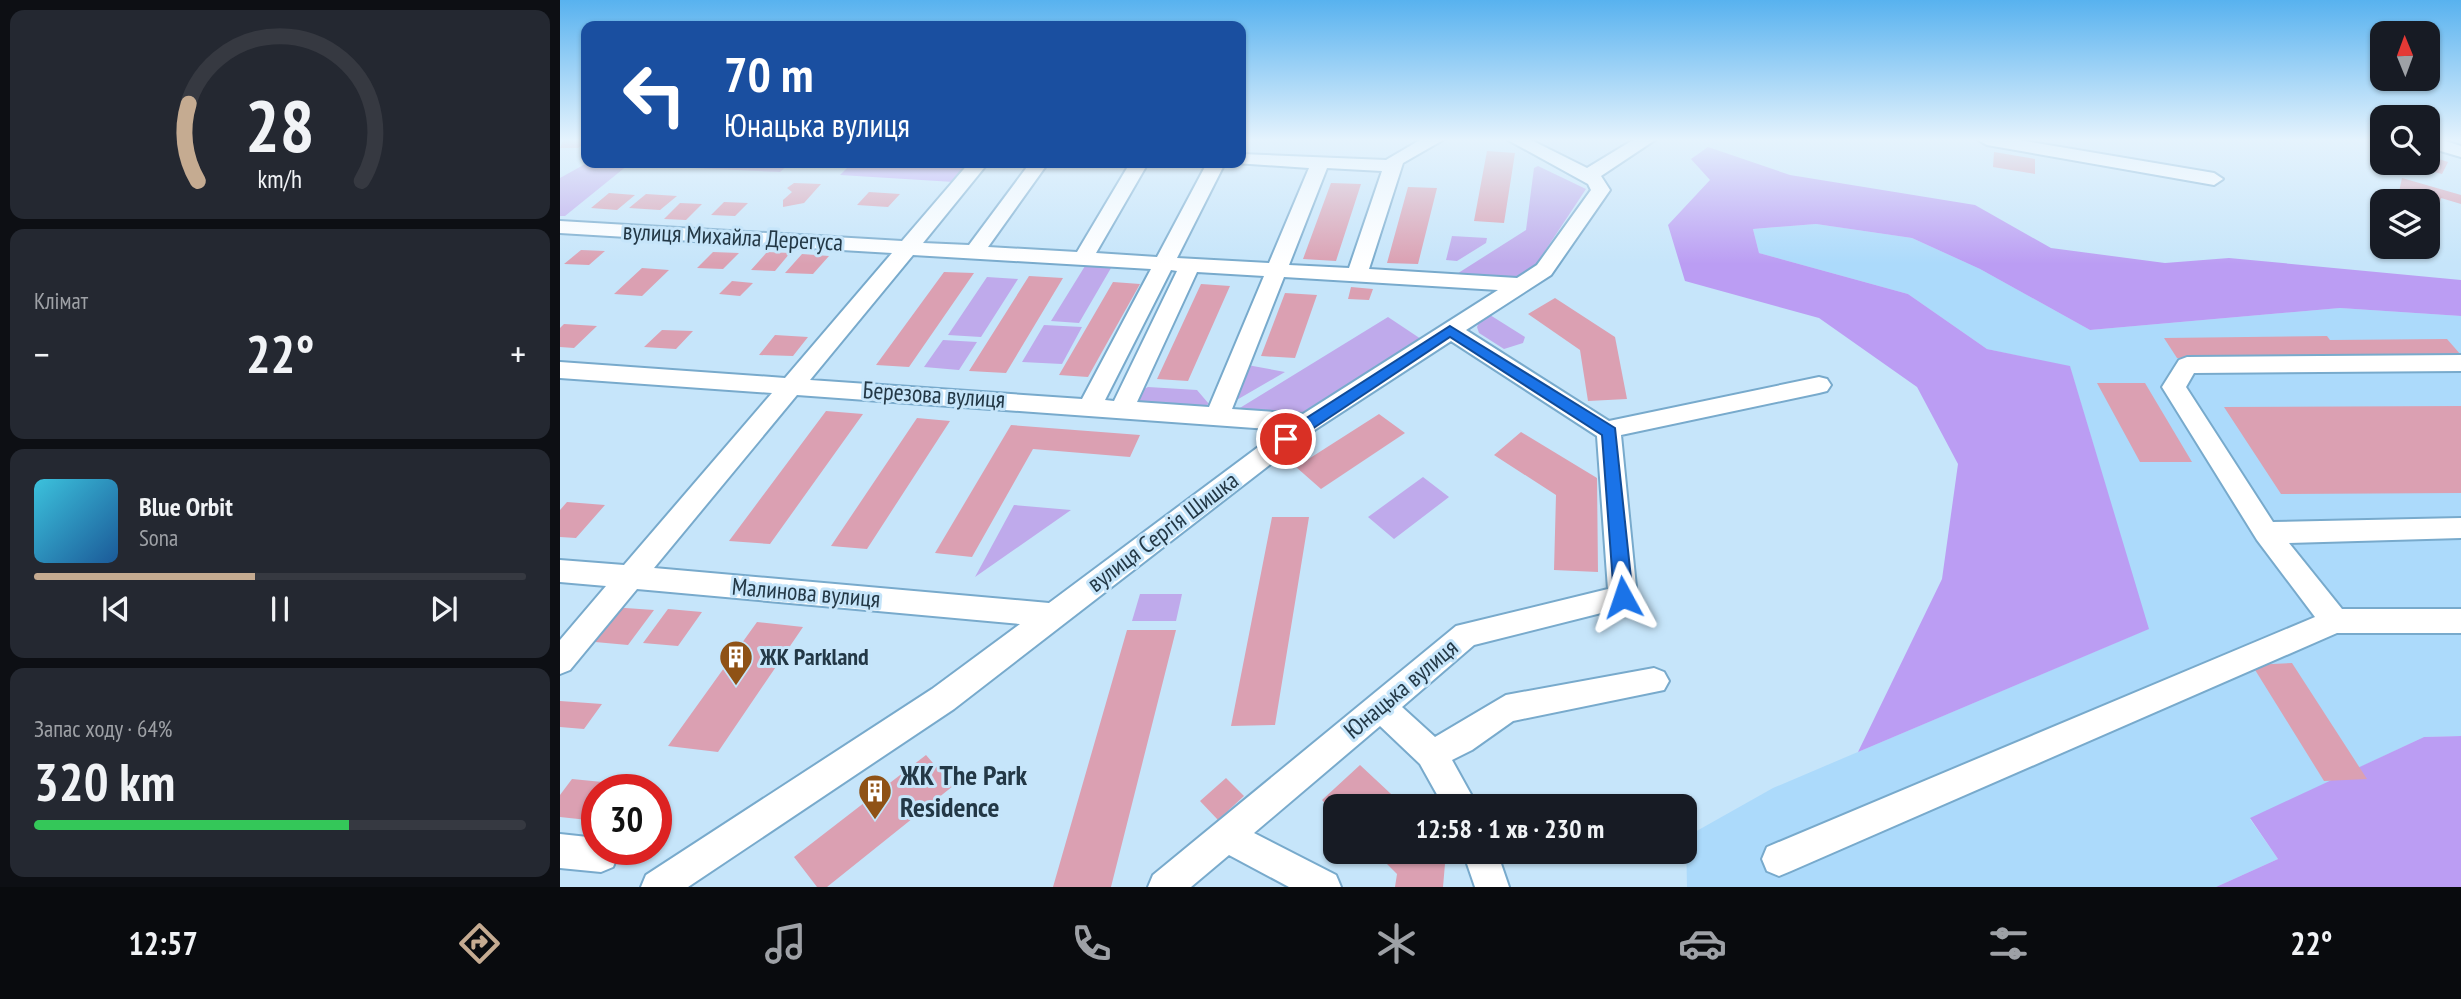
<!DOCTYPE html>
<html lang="uk">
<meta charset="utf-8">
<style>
:root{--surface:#171b24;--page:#242831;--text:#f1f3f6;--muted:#9ea1a6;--line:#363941;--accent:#c5ab91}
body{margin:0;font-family:"PT Sans Narrow",sans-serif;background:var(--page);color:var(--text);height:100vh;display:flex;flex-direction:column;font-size:26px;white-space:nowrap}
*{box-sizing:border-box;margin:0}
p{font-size:23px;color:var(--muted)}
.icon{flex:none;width:38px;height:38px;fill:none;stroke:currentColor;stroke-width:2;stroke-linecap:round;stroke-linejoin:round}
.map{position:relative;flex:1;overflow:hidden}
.details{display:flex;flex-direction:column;gap:10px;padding:10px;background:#0d0f14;width:560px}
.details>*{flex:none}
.banner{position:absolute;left:21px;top:21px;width:665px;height:147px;border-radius:14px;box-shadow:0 2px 5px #0004;background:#1a4fa0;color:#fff;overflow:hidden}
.needle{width:46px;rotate:359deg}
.controls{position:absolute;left:1810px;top:21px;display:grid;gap:14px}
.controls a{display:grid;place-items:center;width:70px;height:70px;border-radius:14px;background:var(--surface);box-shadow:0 2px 5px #0004;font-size:35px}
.speed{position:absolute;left:21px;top:774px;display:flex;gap:14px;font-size:35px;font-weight:700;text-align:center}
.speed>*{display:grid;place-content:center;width:91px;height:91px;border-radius:50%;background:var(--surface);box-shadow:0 2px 5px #0004;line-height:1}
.speed .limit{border:10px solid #d22;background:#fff;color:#111}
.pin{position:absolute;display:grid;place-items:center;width:60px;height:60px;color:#fff;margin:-30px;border:4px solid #fff;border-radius:50%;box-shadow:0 2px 7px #0007}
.me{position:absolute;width:77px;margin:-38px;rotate:355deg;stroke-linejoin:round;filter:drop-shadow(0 0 5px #0008)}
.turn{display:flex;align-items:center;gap:24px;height:147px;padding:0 28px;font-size:32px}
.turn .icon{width:91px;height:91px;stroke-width:2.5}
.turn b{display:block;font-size:49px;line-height:60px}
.big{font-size:52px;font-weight:600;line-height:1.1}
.details .card{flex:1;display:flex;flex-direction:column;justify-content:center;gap:10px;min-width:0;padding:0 24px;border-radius:14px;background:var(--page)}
.details .dial{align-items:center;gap:0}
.dial svg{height:182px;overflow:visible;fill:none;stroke:var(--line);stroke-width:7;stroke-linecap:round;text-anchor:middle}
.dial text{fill:var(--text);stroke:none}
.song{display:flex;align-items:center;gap:21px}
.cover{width:84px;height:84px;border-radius:10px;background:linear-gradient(135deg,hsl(190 70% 55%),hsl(210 70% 35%))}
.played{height:7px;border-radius:4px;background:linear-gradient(90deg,var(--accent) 45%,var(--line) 45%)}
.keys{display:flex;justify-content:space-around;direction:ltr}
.heat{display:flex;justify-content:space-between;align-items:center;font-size:38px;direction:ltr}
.charge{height:10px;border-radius:5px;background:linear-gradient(90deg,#34c759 64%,var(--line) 0)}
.trip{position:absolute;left:763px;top:794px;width:374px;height:70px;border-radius:14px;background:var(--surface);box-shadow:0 2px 5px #0004;font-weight:600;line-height:70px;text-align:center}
.tabs{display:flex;height:112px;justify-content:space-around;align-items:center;background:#090b0e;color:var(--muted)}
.tabs .icon{width:49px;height:49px}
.tabs .on{color:var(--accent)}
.tabs b{font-size:32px;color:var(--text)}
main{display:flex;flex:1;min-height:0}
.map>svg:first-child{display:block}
</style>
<main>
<section class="details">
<div class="card dial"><svg viewBox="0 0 100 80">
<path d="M14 69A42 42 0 1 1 86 69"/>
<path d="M14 69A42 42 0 0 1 10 35" stroke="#c5ab91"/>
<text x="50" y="56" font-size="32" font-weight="700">28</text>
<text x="50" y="72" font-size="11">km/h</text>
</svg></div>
<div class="card"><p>Клімат</p>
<div class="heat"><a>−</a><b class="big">22°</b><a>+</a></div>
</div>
<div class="card">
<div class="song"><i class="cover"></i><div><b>Blue Orbit</b><p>Sona</p></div></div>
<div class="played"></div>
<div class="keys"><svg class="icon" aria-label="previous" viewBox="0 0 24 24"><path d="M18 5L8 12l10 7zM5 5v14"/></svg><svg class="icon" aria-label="pause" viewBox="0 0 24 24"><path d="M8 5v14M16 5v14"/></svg><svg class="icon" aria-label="next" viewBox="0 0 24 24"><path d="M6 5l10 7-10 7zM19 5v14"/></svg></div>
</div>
<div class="card"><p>Запас ходу · 64%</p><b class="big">320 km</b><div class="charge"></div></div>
</section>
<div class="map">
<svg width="1901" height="887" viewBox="0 0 1901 887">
<rect width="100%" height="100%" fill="#c6e5fa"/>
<!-- built -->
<path fill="#acdafb" d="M1256 224 1352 238 1420 269 1530 330 1780 308 1901 316V736L1864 737 1690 819 1718 859 1656 887H1127L1126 837 1213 788 1588 629 1510 367 1427 349 1348 294 1199 253 1193 229Z"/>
<!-- green -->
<path fill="#bfaaeb" d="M27 163H230L220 172 68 165 5 216H0V178Z
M978 166 1026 189 975 266 954 279 892 277 966 230 974 168Z
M892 236 927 238 926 243 897 261 886 260Z
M525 266 551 268 519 323 491 321Z
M427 277 458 279 421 337 388 335Z
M930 315 965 337 963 343 944 349 919 333 917 327 919 322Z
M828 317 861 339 732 419 670 414Z
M484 325 522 327 502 364 462 362Z
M383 340 417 342 399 370 364 367Z
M682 364 725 372 668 405Z
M588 387 637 390 649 404 642 407 575 401 573 394Z
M863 477 889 497 834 539 808 517Z
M454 505 511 510 415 577Z
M580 594H622L616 621H572Z"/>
<!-- forest -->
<path fill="#bb9df3" d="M1148 147 1230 175 1415 205 1491 248 1605 263 1669 258 1901 280V316L1780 308 1530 330 1420 269 1352 238 1256 224 1193 229 1199 253 1348 294 1427 349 1510 366 1589 629 1298 752 1382 579 1398 464 1357 387 1259 318 1125 281 1108 225 1150 180 1131 159Z
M292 163H408L394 182 280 175Z
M1901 736V887H1656L1718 859 1690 818 1864 737Z"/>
<!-- building -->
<path fill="#dba0b2" d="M3 140H26V142L18 148H0Z
M927 151 955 153 944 223 914 221Z
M1434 152 1475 159V174L1433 167Z
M1867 155 1888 162 1882 174 1857 167 1859 163H1867Z
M1842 178 1901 195V204L1881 198 1876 218 1867 216V201H1837Z
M234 183 261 184 244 203 223 207V200L232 192 227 188Z
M771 183 801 184 776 261 743 259Z
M848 187 877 188 858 264 827 263Z
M309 192 340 194 328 207 297 205Z
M49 193 75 195 57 210 31 208Z
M86 194 117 196 100 210 69 208Z
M164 202 188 203 175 216 151 215Z
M120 203 142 204 126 220 104 219Z
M21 250 45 251 29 265 4 264Z
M153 252 179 253 163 269 137 268Z
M207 252 230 253 215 271 191 270Z
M242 254 269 256 253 274 225 273Z
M82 268 109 270 82 296 54 294Z
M384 272 414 273 349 367 316 365Z
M469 276 503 278 446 373 409 371Z
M172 281 193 283 180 296 159 294Z
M553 282 580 284 528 377 499 375Z
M641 284 670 286 628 381 597 379Z
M791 287 813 289 809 300 788 299Z
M725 293 757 295 735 358 701 356Z
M995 298 1055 337 1067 399 1028 401 1020 350 968 314Z
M4 324 37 326 14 348 0 347V328Z
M102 330 133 331 116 349 84 347Z
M215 335 248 337 233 356 199 355Z
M1767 336 1770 340 1887 339 1901 355 1617 358 1604 338Z
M1537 383H1585L1632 462H1580Z
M1901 406V493L1721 494 1664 407Z
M266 411 303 414 210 544 169 541Z
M819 414 845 433 761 489 736 467Z
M357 418 390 421 307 549 271 546Z
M451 425 580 435 570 457 473 449 412 557 375 553Z
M961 432 1037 478 1038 572 994 570 996 495 934 455Z
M7 502 45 505 16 538 0 537V510Z
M712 517H749L715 725 671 726Z
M51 607 94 610 68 645 24 641Z
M108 609 142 612 118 646 83 643Z
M197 622 243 627 158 752 108 746Z
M567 630H616L551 887H493Z
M1732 663 1807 779 1764 781 1692 665Z
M0 701 42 704 24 729 0 727Z
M366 755 393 786 267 887H257L234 857Z
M800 765 845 807H775V814L762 800Z
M666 778 684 796 658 820 640 801Z
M12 779 63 784 59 789H37V821L0 817V795Z
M815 852H886L883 887H835L837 874Z"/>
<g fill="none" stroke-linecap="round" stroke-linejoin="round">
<!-- minor casing -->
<g stroke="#78aacc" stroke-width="4">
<path id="minor" d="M860 140H883L843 163 809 269 957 278 977 265 1031 190 1028 184 948 140H971L1027 168 1073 140H1095L1041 176 1050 190 991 275 906 330 1049 421 1259 377 1267 379 1271 385 1267 391 1259 393 1061 435 1077 597 1073 605 914 645 842 707 875 737 946 695 1094 668 1104 672 1109 681 1104 690 953 721 912 750 892 760 918 807H884L860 764 820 726 694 833 776 875 781 887H729L669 855 631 887H588L593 875 896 626 1048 589 1037 436 891 341 756 429 394 709 128 887H81L86 875 372 689 460 624 77 589 10 670 0 674V640L46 586 0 582V560L64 565 212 393 0 378V362L225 378 332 253 0 233V221L342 241 409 163H428L363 243 409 245 470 163H488L428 247 517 252 570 163H588L536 253 597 257 647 163H665L617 258 709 263 749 168 675 163H681V154L826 160ZM767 168 822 171 789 268 729 265ZM353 255 591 269 522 399 250 380ZM611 270 617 271 554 401 545 400ZM637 272 704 276 649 407 577 402ZM724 277 938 290 743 414 672 409ZM237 395 721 430 489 603 94 568Z
M1418 140H1459L1654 173 1663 179 1654 185 1427 145Z
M1867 140H1882L1901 146V157L1867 147Z
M1901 355V371L1634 373 1626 387 1713 522 1901 518V538L1729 543 1782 609H1901V633H1777L1231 871 1219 876 1207 871 1202 859 1207 847 1755 617 1697 540 1602 387 1619 360 1627 357Z
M0 834 37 838V849H55L58 855 53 867 41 872 0 868Z
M903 852H937L949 887H915Z"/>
</g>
<!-- minor -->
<use href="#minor" fill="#fff" fill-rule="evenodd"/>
</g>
<!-- sky -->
<linearGradient id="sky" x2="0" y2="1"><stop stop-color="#58b2ef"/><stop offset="0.53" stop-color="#e5f3fd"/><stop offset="1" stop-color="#e5f3fd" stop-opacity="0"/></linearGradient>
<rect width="1901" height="264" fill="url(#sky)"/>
<!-- route -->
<path fill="#1a73e8" stroke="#114b97" stroke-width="2" d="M890 326 1055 428 1073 597 1070 603 1063 605 1057 603 1054 597 1042 435 890 337 731 443H720L718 439 720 435Z"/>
<!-- icons -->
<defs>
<g id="building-pin" transform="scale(1.75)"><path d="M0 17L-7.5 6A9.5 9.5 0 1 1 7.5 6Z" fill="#8f5216" stroke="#c6e5fa"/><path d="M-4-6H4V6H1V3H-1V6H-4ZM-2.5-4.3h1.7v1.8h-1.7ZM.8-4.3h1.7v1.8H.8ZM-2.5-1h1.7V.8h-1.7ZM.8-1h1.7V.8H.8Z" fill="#fff"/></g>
</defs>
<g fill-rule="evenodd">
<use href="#building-pin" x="176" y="657"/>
<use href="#building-pin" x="315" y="791"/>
</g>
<g text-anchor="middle" stroke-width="6" stroke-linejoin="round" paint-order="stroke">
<!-- street labels -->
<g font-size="24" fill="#233846" stroke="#c6e5fa">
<text transform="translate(173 237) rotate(3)" y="8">вулиця Михайла Дерегуса</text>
<text transform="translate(374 395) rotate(4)" y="8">Березова вулиця</text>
<text transform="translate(603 532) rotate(-37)" y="8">вулиця Сергія Шишка</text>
<text transform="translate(246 593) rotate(5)" y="8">Малинова вулиця</text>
<text transform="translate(841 689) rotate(-40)" y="8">Юнацька вулиця</text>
</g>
<!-- poi labels -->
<g font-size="24" font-weight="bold" fill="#233846" stroke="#c6e5fa" text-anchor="start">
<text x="200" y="665">ЖК Parkland</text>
</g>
<!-- near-poi labels -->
<g font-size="28" font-weight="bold" fill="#233846" stroke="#c6e5fa" text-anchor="start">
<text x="340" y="785">ЖК The Park<tspan x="340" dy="32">Residence</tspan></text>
</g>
</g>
</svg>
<div class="controls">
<a><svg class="needle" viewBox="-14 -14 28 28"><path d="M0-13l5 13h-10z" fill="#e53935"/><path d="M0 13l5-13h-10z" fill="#9ea1a6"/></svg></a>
<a><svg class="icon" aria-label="search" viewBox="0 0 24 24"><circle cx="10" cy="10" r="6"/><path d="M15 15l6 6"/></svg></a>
<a><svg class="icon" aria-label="layers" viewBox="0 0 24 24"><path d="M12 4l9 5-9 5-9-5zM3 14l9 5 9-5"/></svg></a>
</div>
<div class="speed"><div class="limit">30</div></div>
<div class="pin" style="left:726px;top:439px;background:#d93025"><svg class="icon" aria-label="arrive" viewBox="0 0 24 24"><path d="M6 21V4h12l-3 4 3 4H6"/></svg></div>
<svg class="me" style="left:1063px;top:597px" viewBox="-20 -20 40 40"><path d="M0-17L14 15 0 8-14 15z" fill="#1a73e8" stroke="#fff" stroke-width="4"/></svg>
<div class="trip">12:58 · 1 хв · 230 m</div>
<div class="banner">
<div class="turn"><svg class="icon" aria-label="left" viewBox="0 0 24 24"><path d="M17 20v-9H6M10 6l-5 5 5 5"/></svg><div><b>70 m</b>Юнацька вулиця</div></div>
</div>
</div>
</main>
<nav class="tabs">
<b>12:57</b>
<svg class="icon on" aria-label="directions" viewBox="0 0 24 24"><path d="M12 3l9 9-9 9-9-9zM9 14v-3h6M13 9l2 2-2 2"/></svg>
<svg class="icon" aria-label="music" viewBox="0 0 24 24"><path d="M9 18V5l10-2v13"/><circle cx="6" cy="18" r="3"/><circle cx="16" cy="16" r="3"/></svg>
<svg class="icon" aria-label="phone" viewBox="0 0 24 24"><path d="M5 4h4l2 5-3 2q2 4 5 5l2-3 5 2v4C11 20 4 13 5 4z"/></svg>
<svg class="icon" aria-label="climate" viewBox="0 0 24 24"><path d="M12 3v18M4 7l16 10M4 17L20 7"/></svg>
<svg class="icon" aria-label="car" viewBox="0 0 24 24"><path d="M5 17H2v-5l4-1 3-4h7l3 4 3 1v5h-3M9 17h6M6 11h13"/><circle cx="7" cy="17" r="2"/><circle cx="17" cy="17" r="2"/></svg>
<svg class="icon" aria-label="filters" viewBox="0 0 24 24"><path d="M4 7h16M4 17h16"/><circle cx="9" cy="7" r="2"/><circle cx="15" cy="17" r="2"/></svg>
<b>22°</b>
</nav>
